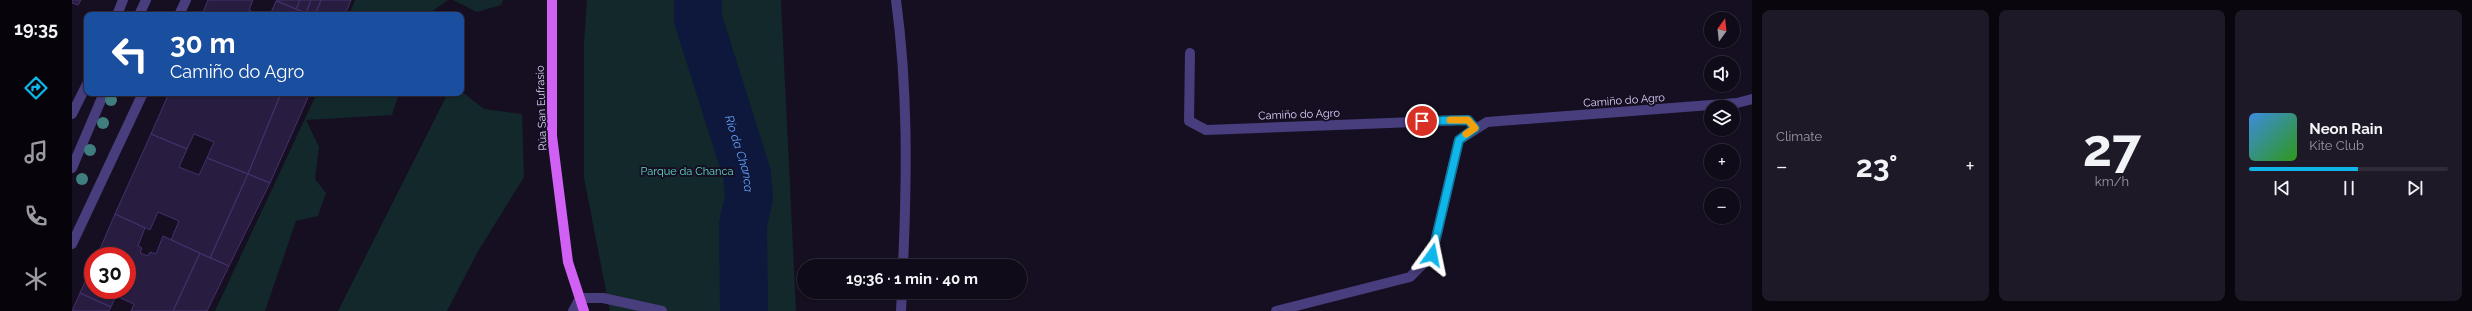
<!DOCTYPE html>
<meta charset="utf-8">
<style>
:root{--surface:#100b19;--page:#1e1926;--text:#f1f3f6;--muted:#9c9ba2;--line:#302b38;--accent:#10b6ea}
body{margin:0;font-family:Raleway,sans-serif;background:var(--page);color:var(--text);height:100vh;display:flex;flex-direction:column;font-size:15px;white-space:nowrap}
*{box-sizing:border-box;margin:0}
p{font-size:13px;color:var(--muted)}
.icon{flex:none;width:22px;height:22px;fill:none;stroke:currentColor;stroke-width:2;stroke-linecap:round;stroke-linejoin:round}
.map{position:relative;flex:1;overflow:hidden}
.sheet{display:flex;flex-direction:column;gap:10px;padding:10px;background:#09060e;width:720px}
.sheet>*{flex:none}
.hud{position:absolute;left:12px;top:12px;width:380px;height:84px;border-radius:8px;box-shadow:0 1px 3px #0004,0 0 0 1px var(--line);background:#1a4fa0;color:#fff;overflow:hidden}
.needle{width:26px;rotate:15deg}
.tools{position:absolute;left:1632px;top:12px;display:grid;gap:8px}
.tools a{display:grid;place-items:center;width:36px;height:36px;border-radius:50%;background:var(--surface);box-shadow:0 1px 3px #0004,0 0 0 1px var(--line);font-size:20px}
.speed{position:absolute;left:12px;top:247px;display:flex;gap:8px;font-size:20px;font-weight:700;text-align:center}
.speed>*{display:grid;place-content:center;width:52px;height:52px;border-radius:50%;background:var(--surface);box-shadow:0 1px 3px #0004,0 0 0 1px var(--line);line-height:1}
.speed .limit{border:6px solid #d22;background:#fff;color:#111}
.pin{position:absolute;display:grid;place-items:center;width:34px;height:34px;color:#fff;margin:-17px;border:2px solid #fff;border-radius:50%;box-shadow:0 1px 4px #0007}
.me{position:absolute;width:44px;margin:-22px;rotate:12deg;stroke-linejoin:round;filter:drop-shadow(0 0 3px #0008)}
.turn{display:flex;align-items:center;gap:14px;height:84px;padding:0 20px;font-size:18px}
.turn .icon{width:52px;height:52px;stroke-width:2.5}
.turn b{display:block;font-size:28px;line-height:34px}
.big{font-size:30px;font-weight:700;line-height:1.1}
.sheet .card{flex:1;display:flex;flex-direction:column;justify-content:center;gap:6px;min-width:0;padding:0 14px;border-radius:8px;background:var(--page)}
.sheet .dial{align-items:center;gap:0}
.dial b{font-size:52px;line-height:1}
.song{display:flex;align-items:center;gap:12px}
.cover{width:48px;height:48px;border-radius:6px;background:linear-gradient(135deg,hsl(210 70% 55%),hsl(110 70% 35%))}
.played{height:4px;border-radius:2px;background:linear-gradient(90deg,var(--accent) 55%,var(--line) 55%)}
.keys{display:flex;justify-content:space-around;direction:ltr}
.heat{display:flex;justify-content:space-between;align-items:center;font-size:22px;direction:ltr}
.sheet .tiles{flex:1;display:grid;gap:10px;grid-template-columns:repeat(3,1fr)}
.trip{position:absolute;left:725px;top:259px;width:230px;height:40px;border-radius:20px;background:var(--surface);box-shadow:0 1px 3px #0004,0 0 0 1px var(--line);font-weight:700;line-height:40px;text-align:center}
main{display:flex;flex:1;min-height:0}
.tab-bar{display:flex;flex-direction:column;width:72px;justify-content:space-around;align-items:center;background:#06040a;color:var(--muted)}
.tab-bar .icon{width:28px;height:28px}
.tab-bar .current{color:var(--accent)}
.tab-bar b{font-size:18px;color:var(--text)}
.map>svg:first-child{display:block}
</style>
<main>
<nav class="tab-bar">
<b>19:35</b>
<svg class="icon current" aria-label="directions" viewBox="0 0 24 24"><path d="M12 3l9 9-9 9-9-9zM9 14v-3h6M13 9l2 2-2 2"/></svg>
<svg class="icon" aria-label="music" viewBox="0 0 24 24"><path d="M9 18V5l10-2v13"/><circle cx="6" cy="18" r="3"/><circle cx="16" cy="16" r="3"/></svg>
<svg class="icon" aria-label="phone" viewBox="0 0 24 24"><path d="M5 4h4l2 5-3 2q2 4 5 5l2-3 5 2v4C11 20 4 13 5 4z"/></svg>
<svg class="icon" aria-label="climate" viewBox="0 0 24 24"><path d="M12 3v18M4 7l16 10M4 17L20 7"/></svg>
</nav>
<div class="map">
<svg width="1680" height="311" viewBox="0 0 1680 311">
<rect width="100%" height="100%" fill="#150f21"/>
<!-- green -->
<path fill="#12282b" d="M283 0H376L355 15H277Z
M381 0H431L429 5 405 12Z
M515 0H709L724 311H538L512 178V42Z
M389 91 412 109 450 114 452 177 405 253 375 311H266L376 93Z
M245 93H327L320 115 234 120 247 147 243 179 254 193 246 216 224 221 193 311H143Z"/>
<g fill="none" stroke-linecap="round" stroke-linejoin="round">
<!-- river -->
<path stroke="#0d183c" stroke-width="48" id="s1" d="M626 0V19L675 174 677 197 671 225 672 311"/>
</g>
<!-- building -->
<path fill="#291c41" stroke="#44306b" d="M0 0H9L6 5 0 3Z
M136 0H181L177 10 188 15H130Z
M204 0H228L224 9Z
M228 0H239L234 13 224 9Z
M239 0H249L243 15 234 13Z
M249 0H279L273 15H243Z
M204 1 234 13 240 15H198Z
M97 93H209L176 174 135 158 142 142 122 134 115 149 79 134Z
M209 93H238L198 183 176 174Z
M79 134 115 149 107 167 127 175 135 158 176 174 138 258 99 240 107 221 86 212 78 230 43 214Z
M176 174 198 183 157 266 138 258Z
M43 214 73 228 66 246 70 248 68 253 76 256 78 252 84 254 91 236 128 253 101 311H59L62 304 44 296 39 307 8 293 21 264V290H55V256H25Z
M128 253 157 266 135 311H101Z
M8 293 39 307 37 311H0Z"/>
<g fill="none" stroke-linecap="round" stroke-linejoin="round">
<!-- pedestrian -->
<path stroke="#483d7d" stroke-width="10" d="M67 15 74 0
M0 168 32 93"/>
<!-- minor -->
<path stroke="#483d7d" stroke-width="10" d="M824 0C836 88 835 177 831 266
M45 15 51 0
M107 15 114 0
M1118 53 1117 121 1134 130 1396 120 1403 128
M0 114 15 84
M0 244 71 93
M508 298H531L590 311
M829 311 830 292
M1204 311 1338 277 1360 255 1387 140 1415 122 1665 103 1680 99"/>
<!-- tertiary -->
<path stroke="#483d7d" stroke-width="10" d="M501 311 508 298"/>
<!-- primary -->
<path stroke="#d161f4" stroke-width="10" d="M480 0V136L496 262 512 311"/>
</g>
<!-- trees -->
<g fill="#407d7e">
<circle cx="39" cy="100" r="6"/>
<circle cx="31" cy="123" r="6"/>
<circle cx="18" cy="150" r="6"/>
<circle cx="10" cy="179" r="6"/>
</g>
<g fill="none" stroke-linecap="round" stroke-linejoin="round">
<!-- route casing -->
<g stroke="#0a7698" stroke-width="10">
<path id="route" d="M1350 121 1396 120 1403 128 1387 140 1360 255"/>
</g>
<!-- route -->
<use href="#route" stroke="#10b6ea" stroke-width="7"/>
<!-- slow -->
<path stroke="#f59e0b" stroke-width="7" d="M1378 120H1396L1403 128 1394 134"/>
</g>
<g text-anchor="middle" stroke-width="4" stroke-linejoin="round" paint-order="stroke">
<!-- street labels -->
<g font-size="11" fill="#ddd2fc" stroke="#150f21">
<text transform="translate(1552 100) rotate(-4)" y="4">Camiño do Agro</text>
<text transform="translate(469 108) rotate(-92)" y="4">Rúa San Eufrasio</text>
<text transform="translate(1227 114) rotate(-2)" y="4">Camiño do Agro</text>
</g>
<!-- park labels -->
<g font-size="11" fill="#63d7ca" stroke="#150f21">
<text x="615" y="175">Parque da Chanca</text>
</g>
<!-- water labels -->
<g font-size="12" font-style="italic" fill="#67a0f5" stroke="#150f21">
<text dy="4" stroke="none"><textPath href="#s1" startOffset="160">Río da Chanca</textPath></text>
</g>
</g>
</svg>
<div class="tools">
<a><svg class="needle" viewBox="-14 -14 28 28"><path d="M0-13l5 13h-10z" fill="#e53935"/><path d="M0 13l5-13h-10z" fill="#9c9ba2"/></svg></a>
<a><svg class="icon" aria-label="sound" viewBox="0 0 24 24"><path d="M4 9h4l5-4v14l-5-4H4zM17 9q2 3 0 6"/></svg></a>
<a><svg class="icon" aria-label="layers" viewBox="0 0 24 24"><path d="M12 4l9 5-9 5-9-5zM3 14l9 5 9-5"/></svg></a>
<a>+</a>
<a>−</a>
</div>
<div class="speed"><div class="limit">30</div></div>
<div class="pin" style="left:1350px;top:121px;background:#d93025"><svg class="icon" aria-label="arrive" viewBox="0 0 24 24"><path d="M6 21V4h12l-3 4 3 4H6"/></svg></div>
<svg class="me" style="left:1360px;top:255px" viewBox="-20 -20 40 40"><path d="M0-17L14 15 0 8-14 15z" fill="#10b6ea" stroke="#fff" stroke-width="4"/></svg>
<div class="trip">19:36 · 1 min · 40 m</div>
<div class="hud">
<div class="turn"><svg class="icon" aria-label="left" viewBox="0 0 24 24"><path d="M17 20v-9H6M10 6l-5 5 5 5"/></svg><div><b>30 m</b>Camiño do Agro</div></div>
</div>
</div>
<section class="sheet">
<div class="tiles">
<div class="card"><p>Climate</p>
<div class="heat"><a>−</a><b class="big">23°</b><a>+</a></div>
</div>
<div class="card dial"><b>27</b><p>km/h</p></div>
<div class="card">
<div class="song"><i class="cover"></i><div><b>Neon Rain</b><p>Kite Club</p></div></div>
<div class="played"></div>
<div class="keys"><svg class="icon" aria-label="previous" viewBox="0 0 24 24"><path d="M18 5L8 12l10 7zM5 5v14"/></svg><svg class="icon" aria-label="pause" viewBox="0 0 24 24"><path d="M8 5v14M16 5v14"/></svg><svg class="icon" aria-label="next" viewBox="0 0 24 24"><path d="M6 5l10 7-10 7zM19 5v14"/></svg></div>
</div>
</div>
</section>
</main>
